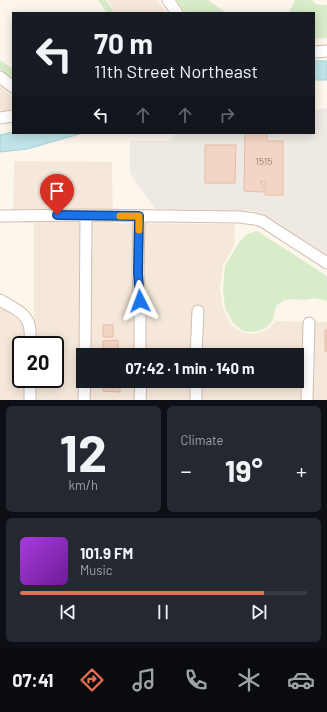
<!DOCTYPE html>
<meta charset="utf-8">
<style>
:root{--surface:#171b24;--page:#242831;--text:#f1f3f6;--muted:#9ea1a6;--line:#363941;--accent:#e76f51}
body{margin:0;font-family:Barlow,sans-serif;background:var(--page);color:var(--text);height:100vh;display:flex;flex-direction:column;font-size:15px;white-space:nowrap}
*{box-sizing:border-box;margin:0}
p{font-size:13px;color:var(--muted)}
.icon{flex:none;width:22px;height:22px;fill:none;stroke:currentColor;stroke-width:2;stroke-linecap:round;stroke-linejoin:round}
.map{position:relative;height:400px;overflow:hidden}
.panel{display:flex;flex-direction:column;gap:6px;padding:6px;background:#0d0f14;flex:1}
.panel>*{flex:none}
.hud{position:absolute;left:12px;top:12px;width:303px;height:122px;border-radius:0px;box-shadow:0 2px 10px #0003;background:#171b24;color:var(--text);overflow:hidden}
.speed{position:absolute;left:12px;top:336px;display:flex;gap:8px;font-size:20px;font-weight:700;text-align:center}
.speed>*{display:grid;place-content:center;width:52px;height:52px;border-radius:50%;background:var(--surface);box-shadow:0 2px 10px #0003;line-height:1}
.speed .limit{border:2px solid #111;border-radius:6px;background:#fff;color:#111}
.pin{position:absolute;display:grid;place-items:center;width:34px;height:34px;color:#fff;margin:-41px -17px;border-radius:50% 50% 50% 0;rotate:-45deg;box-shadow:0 0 4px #0007}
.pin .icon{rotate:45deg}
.me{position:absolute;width:44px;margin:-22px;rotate:357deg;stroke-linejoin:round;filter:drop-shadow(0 0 3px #0008)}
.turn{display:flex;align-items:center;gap:14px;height:84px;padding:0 16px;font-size:18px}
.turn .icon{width:52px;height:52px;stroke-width:2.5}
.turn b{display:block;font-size:28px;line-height:34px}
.lanes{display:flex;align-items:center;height:38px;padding:0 16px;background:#0003;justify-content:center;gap:20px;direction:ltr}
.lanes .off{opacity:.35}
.big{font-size:30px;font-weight:700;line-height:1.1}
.panel .widget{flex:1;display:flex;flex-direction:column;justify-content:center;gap:6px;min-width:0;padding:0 14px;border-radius:6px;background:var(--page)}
.panel .dial{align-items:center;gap:0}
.dial b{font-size:52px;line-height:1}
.song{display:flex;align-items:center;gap:12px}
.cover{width:48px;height:48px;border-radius:6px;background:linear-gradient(135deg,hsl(280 70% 55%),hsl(280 70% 35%))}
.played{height:4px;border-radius:2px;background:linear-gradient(90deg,var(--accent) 85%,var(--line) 85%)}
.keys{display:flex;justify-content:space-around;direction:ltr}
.heat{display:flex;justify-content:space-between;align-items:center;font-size:22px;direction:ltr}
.panel .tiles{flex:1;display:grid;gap:6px;grid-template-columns:1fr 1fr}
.widget:last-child{grid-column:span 2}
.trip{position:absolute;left:76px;top:348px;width:228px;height:40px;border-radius:0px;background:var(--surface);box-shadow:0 2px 10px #0003;font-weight:700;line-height:40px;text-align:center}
.tab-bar{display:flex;height:64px;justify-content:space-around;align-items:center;background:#090b0e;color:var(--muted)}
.tab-bar .icon{width:28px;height:28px}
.tab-bar .selected{color:var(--accent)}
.tab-bar b{font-size:18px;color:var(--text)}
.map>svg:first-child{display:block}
</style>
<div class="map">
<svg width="327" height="400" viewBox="0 0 327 400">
<rect width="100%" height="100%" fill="#fdf6ec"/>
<!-- residential -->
<path fill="#f5e8da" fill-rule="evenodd" d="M108 0H158L166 13H116Z
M0 86 13 98V107L10 110 0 112Z
M14 161 112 162 113 223 235 224 234 245 223 265 220 289 223 308 231 325 243 333 254 334 267 330 276 321 327 322V400H0V307L34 331V223L13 222ZM21 345H55V379H21ZM83 355H297V381H83Z"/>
<!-- industrial -->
<path fill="#efe9e4" d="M327 108V256L273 220 262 214 252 211H240L155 209 130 173V141H168L177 133H314V110Z"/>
<!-- green -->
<path fill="#d8ecc9" d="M98 0H106L115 13H107Z
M176 0H208L226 13H186Z
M295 0H312C315 5 321 5 327 5V38L314 39V13H286L289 12Z
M0 59 1 61 13 69V79L0 69Z
M257 231 327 276V301L315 298 304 300 292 299 283 301 276 306 273 320 266 328 254 332 243 331 233 323 225 308 223 289 225 266 240 241 248 234Z"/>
<!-- water -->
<path fill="#bfe3e8" stroke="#a5d3da" d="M314 61H327V80H314Z
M13 132V133H83L27 149 0 152V135Z"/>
<!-- building -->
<path fill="#f3d5c3" stroke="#e6bba3" d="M245 133H267V141H283V195H265V182L261 181V183L263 184V192L244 191Z
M205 145H236L235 183H205Z
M103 325H113V337H103Z
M325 330H327V351H325Z
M118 340V351H103V341Z
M20 372 21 379H28V385H20Z
M105 382 120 383V392L103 391V386H105Z"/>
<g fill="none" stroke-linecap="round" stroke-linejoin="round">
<!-- minor casing -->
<g stroke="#d1beb0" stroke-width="13">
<path id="minor" d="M168 0 177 13
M314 52 327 51
M0 77 13 87
M0 118 13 116
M0 216 86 215 239 217 255 219 262 221 327 263
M139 216 138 273 140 311V355
M0 300C11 307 26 312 29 325 31 331 30 339 30 345
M85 355 86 215
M196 355 198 311
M196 381V400
M30 400V379
M84 400 85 381
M140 400 141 381
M307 400 309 323"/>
</g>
<!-- minor -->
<use href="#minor" stroke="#fff" stroke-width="11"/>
</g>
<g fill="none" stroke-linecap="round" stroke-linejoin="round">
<!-- route casing -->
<g stroke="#114b97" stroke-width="10">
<path id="route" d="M57 215 139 216 138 273 140 301"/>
</g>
<!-- route -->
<use href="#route" stroke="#1a73e8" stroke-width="7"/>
<!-- slow -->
<path stroke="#f59e0b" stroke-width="7" d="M120 216H139V230"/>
</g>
<g text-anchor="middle" stroke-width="3" stroke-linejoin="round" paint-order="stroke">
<!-- number labels -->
<g font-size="10" fill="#987a6a">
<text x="264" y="165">1515</text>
</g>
</g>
</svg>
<div class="speed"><div class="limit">20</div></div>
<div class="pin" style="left:57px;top:215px;background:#d93025"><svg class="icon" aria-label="arrive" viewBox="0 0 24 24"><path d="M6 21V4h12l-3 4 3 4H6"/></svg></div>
<svg class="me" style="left:140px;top:301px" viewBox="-20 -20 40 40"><path d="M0-17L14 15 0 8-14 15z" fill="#1a73e8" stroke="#fff" stroke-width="4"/></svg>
<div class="trip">07:42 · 1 min · 140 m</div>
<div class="hud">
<div class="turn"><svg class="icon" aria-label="left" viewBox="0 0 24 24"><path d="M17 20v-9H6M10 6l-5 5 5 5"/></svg><div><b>70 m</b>11th Street Northeast</div></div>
<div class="lanes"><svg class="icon" aria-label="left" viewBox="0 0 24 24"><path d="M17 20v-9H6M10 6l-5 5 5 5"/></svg><svg class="icon off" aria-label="ahead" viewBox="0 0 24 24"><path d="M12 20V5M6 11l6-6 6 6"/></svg><svg class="icon off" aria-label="ahead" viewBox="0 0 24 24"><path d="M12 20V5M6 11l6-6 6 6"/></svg><svg class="icon off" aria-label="right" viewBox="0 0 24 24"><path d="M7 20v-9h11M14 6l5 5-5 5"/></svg></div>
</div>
</div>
<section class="panel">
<div class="tiles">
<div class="widget dial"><b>12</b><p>km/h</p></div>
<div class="widget"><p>Climate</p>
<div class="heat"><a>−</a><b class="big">19°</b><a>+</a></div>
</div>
<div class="widget">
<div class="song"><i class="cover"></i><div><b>101.9 FM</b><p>Music</p></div></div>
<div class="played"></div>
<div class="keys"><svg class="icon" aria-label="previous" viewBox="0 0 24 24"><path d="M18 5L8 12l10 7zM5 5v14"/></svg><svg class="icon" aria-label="pause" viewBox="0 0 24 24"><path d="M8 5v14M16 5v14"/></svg><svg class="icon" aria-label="next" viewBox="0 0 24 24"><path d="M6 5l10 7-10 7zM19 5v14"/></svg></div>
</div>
</div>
</section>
<nav class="tab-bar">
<b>07:41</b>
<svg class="icon selected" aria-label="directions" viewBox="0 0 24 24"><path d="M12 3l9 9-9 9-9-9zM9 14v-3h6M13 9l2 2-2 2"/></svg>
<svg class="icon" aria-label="music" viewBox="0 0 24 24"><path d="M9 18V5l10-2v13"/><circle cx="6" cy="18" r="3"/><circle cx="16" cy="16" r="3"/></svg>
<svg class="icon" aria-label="phone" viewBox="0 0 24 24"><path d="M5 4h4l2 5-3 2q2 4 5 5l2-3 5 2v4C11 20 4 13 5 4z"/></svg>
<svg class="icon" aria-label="climate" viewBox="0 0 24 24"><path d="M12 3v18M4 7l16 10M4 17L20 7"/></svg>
<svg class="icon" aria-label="car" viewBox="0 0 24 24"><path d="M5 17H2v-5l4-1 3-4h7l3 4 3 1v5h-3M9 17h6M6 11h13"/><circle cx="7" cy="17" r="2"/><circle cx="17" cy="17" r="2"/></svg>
</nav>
